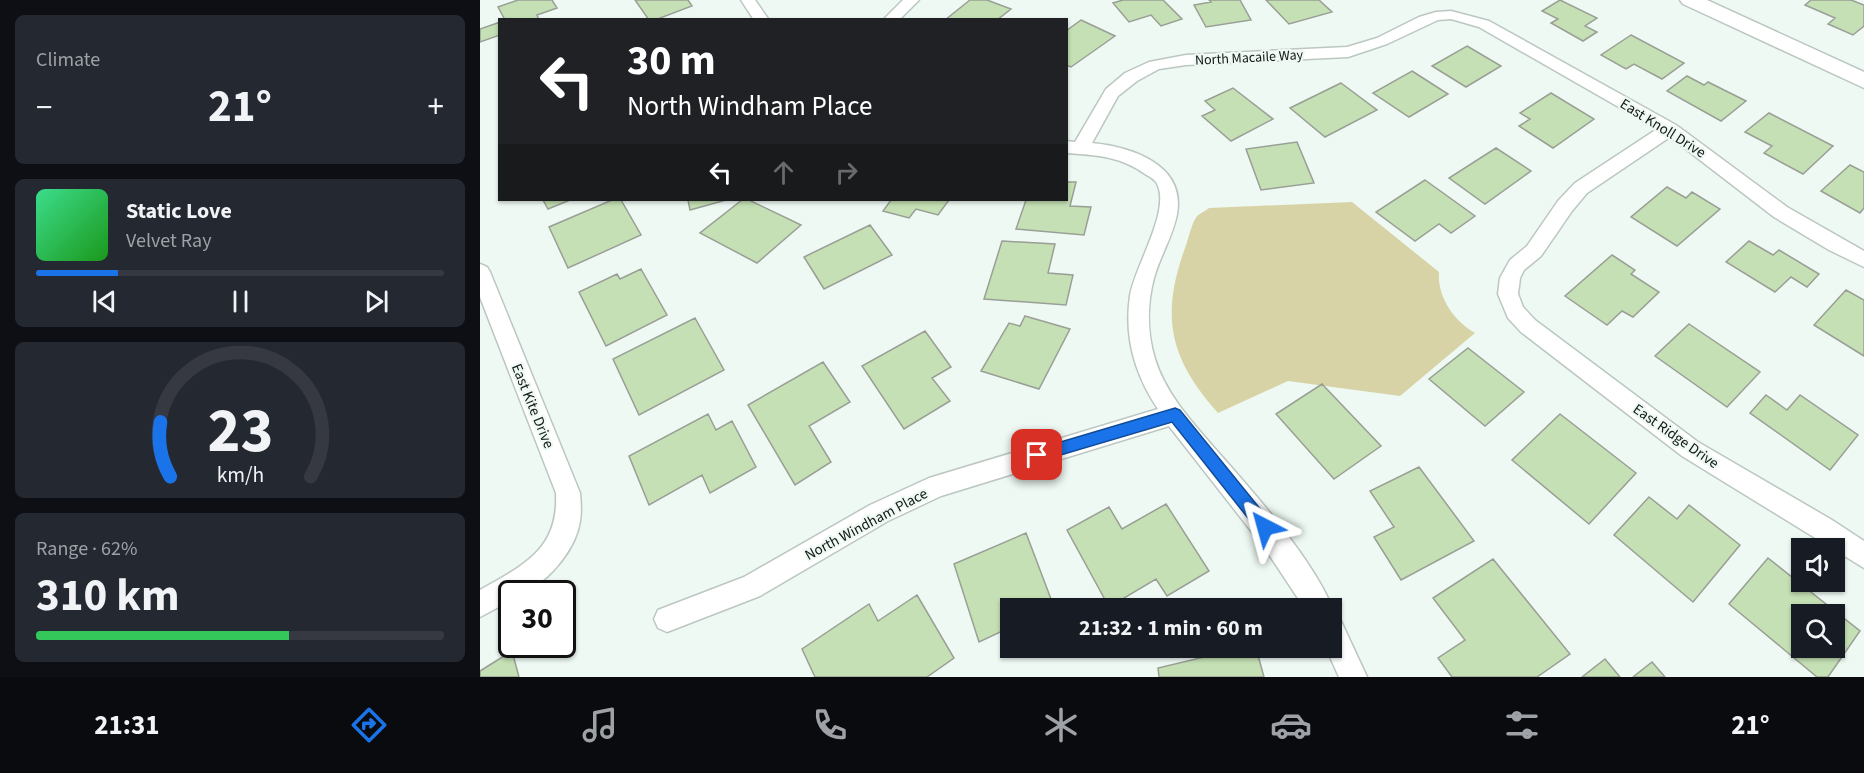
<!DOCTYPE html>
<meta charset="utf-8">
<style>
:root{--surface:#171b24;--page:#242831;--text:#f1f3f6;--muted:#9ea1a6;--line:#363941;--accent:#1a73e8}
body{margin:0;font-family:"Source Sans 3",sans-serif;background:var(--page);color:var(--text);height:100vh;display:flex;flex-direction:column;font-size:22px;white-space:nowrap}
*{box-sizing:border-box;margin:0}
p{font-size:20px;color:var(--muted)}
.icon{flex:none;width:33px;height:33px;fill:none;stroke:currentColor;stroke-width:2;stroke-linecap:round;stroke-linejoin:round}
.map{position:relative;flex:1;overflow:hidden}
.panel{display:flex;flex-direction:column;gap:15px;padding:15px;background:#0d0f14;width:480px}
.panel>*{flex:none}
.banner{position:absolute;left:18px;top:18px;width:570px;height:183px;border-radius:0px;box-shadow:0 2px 4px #0004;background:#202124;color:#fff;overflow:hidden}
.buttons{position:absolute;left:1311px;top:538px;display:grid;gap:12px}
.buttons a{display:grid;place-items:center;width:54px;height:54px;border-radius:0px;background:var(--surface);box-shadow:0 2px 4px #0004;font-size:30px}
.speed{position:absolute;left:18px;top:580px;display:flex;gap:12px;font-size:30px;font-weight:700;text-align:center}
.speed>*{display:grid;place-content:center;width:78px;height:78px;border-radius:50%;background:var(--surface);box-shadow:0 2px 4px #0004;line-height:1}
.speed .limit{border:3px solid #111;border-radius:9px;background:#fff;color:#111}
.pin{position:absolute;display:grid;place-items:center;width:51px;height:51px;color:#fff;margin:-26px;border-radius:12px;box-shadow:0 3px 9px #0006}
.me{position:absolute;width:66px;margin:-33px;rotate:321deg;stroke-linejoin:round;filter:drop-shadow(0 0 4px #0008)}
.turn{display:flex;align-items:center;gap:21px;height:126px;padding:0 30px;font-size:27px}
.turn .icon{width:78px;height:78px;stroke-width:2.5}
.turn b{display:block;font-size:42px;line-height:51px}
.lanes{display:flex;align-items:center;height:57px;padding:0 30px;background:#0003;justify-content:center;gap:30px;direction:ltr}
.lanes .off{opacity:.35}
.big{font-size:45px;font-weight:700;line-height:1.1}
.panel .card{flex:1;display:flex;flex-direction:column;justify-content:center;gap:9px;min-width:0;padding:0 21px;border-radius:9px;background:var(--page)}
.panel .dial{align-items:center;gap:0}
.dial svg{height:156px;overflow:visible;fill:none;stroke:var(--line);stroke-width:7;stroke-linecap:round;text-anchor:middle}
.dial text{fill:var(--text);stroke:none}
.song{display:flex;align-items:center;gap:18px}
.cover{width:72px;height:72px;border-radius:9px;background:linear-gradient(135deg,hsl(150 70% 55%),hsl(120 70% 35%))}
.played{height:6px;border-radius:3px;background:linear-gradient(90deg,var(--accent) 20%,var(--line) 20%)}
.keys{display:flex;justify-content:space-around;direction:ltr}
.heat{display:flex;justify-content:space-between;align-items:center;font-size:33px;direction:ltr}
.charge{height:9px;border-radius:4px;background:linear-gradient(90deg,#34c759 62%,var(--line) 0)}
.trip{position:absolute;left:520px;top:598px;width:342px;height:60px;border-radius:0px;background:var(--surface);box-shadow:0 2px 4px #0004;font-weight:700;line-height:60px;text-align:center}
.dock{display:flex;height:96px;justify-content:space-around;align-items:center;background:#090b0e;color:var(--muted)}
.dock .icon{width:42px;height:42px}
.dock .on{color:var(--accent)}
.dock b{font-size:27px;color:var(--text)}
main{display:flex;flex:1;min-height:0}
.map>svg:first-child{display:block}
</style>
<main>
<section class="panel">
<div class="card"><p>Climate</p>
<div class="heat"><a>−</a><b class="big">21°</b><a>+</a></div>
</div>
<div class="card">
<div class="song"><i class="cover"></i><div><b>Static Love</b><p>Velvet Ray</p></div></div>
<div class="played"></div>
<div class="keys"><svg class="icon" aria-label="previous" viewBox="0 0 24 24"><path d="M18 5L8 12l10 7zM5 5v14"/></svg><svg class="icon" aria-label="pause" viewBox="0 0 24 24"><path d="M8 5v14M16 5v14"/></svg><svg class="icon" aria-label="next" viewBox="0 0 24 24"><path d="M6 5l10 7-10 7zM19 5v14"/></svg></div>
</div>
<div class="card dial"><svg viewBox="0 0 100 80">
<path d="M14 69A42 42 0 1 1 86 69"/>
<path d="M14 69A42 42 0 0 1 9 41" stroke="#1a73e8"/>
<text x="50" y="56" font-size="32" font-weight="700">23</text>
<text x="50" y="72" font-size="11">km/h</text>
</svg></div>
<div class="card"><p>Range · 62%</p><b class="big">310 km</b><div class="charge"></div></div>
</section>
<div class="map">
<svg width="1384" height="677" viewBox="0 0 1384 677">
<rect width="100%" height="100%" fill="#eef9f3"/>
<!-- green -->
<path fill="#d8d3a6" d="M872 202 959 272C957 297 974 321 995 333L920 396 808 381 738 413C691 360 680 319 704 251 708 241 711 224 717 216 720 213 726 211 729 208Z"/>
<!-- building -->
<path fill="#c5e0b4" stroke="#9a9f96" stroke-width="1.5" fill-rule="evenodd" d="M38 0H72L77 8 57 15 59 20H25L18 7Z
M155 0H208L212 6 175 20H169Z
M490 0H507L531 9 517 20H465Z
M643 0H683L702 19 681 26 671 15 649 22 633 3Z
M729 0H760L771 20 726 27 714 5 731 2Z
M786 0H839L852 12 809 24Z
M1080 0 1117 18 1105 26 1117 32 1103 41 1071 23 1078 19 1062 11Z
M1331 0H1371L1384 5V26L1373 35 1348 24 1355 18 1325 5Z
M601 20 635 36 591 67 586 65V31Z
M20 22V35L0 42V29Z
M1151 35 1204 63 1182 79 1154 64 1146 69 1121 55Z
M987 46 1021 66 986 87 952 66Z
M932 71 968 94 929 117 893 93Z
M1207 76 1224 85 1228 82 1266 101 1241 121 1187 91Z
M861 83 897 110 845 137 810 108Z
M753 88 793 119 751 141 722 116 735 110 725 101Z
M1071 93 1114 119 1073 148 1039 126 1050 119 1040 113Z
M1289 113 1353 146 1323 174 1284 153 1292 146 1265 132Z
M817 142 834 183 781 190 766 149Z
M1016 148 1051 171 1005 204 969 178Z
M1370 165 1384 172V208L1380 213 1341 191Z
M945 180 995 216 971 233 959 224 935 241 896 212Z
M586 182H596L590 206 611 207 604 235 536 229 546 200H586Z
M1187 187 1206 198 1212 192 1240 209 1197 246 1151 217Z
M63 200H90L68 209Z
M132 200H141L161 235 88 268 69 227Z
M208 200H246L210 210Z
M262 200H269L321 225 277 263 220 233Z
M411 200H469L458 215 436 209 429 218 403 211Z
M390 225 412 255 344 289 324 257Z
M522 241 575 244 568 273 593 275 586 305 504 299Z
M1269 241 1293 255 1299 250 1339 274 1327 287 1311 277 1295 292 1246 262Z
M1132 255 1155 270 1151 274 1179 292 1153 317 1142 311 1127 325 1085 296Z
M161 269 187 315 126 346 99 292 137 274 140 279Z
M1366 290 1384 300V356L1334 325Z
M545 316 590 329 559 389 501 371 529 323 540 326Z
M215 318 244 370 159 415 133 359Z
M1209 324 1280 372 1247 407 1175 356Z
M445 331 471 367 452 378 470 401 424 429 382 366Z
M988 348 1044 392 1005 426 949 379Z
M343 362 370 402 329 426 351 462 315 485 268 405Z
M842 384 901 446 854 479 796 414Z
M1286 395 1307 410 1320 395 1378 435 1350 470 1270 413Z
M228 414 236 430 252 421 276 467 230 493 222 475 169 505 149 456Z
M1080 414 1156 473 1109 524 1032 460Z
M939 467 994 541 921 580 894 537 914 527 890 491Z
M1169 497 1197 519 1209 505 1260 545 1213 602 1134 535Z
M686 504 729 571 687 596 676 579 629 607 587 530 629 507 642 529Z
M546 533 574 607 570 609H531V627L499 642 474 564Z
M1288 558 1380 631 1348 677H1337L1249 604ZM1322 615H1354V648H1322Z
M1013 559 1090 654 1057 677H972L958 658 985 640 953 598Z
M437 595 474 658 447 677H335L322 649 389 604 398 621Z
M762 648H776L784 677H679L678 668Z
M32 651 39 677H0V671Z
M1125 659 1140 677H1102Z
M1172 662 1185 677H1153Z"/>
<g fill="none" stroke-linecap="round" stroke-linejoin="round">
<!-- street casing -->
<g stroke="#bcc7c1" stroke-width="3">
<path id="street" d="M261 0H275L289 20H274Z
M423 0H439L419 20H403Z
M971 11 1009 21 1196 125 1307 207 1384 251V267L1349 250 1294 217 1190 137 1107 193 1092 211 1061 256 1044 270 1040 278 1038 294 1043 307 1055 320 1218 442 1352 520 1384 541V568L1202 456 1041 332 1028 318 1018 294 1020 278 1030 260 1047 246 1078 201 1095 183 1177 129 999 27 971 19 958 20 907 44 868 57 706 65 679 69 657 81 638 96 612 143C651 147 706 164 697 214 693 236 680 256 674 278 667 304 667 333 675 359 686 395 714 424 738 452 775 494 832 558 853 609L852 612V609H825L786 550 689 426 461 496 408 521 280 596 187 632 178 628 174 619 178 610 264 577 390 505 449 478 678 409C655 375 644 337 650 296 654 267 693 208 676 182 673 178 668 176 665 174 640 156 616 155 586 153V141L595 142 626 89 645 73 669 62 706 55 867 47 897 38 939 17 956 12Z
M0 264 7 267 10 272 100 493C101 506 102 517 98 530 91 555 59 594 32 594V600L0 617V590C44 565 79 549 76 493L0 297Z
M852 617 861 621 887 677H859L846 648H852Z"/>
</g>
<!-- secondary casing -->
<g stroke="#bcc7c1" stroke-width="3">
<path id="secondary" d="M1200 0H1227L1384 72V88L1203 4Z"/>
</g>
<!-- street -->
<use href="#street" fill="#fff" fill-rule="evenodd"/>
<!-- secondary -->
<use href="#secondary" fill="#fff" fill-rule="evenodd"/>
</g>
<!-- route -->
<path fill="#1a73e8" stroke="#114b97" stroke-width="1.5" d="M695 408 700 410 790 521 793 527 790 532 785 534 779 532 692 422 557 462 551 460 549 455 551 451 557 449Z"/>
<g text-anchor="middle" stroke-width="4.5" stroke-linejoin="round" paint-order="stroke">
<!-- far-street labels -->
<g font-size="14" fill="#141816" stroke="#eef9f3">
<text transform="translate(769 57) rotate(-3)" y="5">North Macaile Way</text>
</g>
<!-- street labels -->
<g font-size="15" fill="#141816" stroke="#eef9f3">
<text transform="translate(1183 128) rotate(32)" y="5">East Knoll Drive</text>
<text transform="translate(53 406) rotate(68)" y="5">East Kite Drive</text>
<text transform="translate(1196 436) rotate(35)" y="5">East Ridge Drive</text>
<text transform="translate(386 524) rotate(-28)" y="5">North Windham Place</text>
</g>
</g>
</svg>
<div class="buttons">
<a><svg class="icon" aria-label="sound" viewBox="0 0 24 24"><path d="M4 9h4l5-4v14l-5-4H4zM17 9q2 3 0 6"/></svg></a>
<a><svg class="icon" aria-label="search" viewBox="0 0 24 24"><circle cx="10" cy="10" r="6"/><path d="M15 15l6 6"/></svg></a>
</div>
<div class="speed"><div class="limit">30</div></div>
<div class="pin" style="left:557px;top:455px;background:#d93025"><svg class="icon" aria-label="arrive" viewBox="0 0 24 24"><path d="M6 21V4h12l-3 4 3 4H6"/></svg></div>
<svg class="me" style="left:785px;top:527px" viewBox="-20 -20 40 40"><path d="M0-17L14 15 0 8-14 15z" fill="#1a73e8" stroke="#fff" stroke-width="4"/></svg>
<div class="trip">21:32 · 1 min · 60 m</div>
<div class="banner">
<div class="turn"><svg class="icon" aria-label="left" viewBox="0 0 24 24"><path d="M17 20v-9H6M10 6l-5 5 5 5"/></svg><div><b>30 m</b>North Windham Place</div></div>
<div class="lanes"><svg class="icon" aria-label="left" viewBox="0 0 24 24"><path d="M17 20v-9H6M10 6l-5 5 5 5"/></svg><svg class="icon off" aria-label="ahead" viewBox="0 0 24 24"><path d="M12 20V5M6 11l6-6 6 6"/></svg><svg class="icon off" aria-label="right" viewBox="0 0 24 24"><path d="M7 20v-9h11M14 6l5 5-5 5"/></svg></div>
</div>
</div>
</main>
<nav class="dock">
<b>21:31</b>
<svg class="icon on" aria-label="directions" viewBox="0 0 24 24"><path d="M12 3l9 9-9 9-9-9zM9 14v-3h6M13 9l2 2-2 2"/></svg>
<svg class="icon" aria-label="music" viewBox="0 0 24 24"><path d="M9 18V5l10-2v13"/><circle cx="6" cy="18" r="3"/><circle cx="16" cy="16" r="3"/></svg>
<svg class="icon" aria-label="phone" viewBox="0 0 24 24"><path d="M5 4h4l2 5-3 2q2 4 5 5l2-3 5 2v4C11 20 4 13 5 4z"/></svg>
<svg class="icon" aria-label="climate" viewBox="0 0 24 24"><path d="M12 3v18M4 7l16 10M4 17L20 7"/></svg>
<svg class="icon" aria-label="car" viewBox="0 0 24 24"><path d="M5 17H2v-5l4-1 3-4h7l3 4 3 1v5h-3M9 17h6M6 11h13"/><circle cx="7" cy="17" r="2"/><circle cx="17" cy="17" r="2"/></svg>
<svg class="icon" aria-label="filters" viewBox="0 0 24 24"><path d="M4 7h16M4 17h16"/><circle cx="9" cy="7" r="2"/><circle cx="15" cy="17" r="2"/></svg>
<b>21°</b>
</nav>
